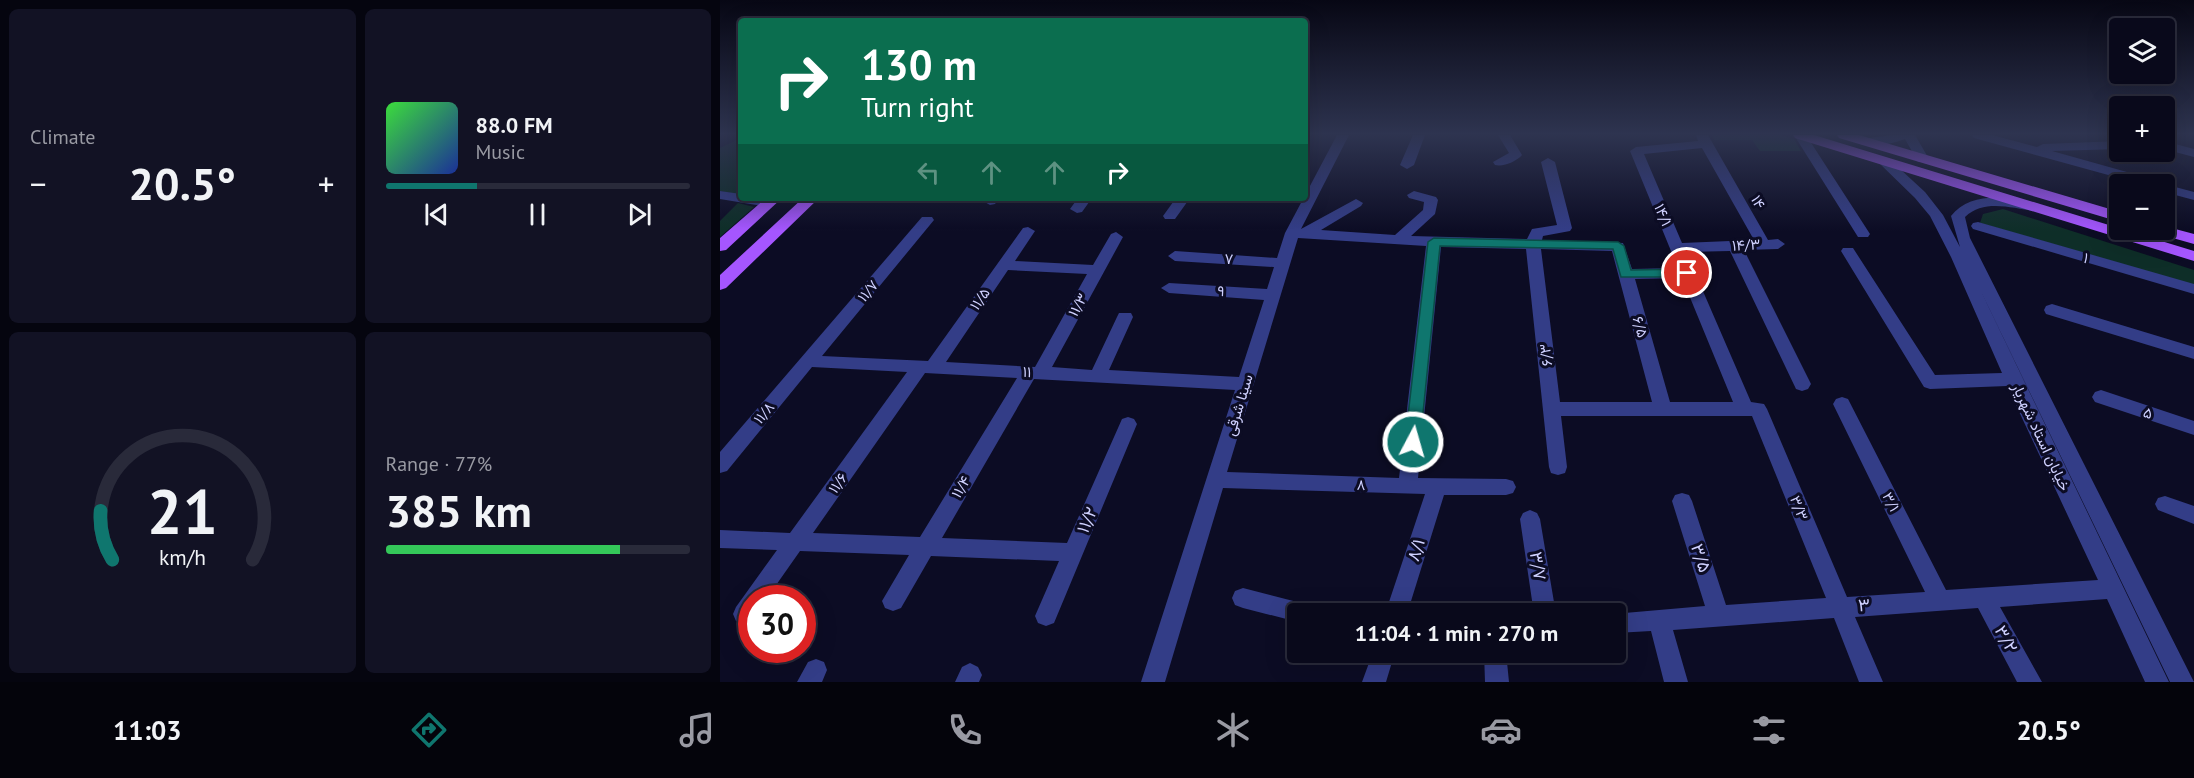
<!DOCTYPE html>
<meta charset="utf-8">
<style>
:root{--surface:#09091b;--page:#121224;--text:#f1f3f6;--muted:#999aa3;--line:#292a3a;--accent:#0f766e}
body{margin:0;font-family:"PT Sans",Vazirmatn,sans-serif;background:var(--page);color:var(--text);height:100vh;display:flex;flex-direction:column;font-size:22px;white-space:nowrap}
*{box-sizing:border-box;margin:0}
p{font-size:20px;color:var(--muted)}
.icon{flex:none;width:33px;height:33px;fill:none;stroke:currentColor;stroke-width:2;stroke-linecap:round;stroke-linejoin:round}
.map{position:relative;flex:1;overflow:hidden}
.panel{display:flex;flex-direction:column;gap:9px;padding:9px;background:#05050f;width:720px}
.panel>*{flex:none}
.hud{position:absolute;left:18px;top:18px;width:570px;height:183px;border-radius:6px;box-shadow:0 6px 24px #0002,0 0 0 2px var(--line);background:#0b6e4f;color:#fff;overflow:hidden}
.controls{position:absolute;left:1389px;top:18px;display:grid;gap:12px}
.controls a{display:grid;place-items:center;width:66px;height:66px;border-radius:6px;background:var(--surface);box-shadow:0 6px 24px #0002,0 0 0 2px var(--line);font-size:30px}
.speed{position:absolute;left:18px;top:585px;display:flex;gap:12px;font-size:30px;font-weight:700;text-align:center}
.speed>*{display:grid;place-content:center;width:78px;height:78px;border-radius:50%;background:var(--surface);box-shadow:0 6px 24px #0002,0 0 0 2px var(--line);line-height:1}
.speed .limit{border:9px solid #d22;background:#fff;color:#111}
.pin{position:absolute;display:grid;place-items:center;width:51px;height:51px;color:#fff;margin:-26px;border:3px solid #fff;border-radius:50%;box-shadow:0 2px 6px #0007}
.me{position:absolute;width:66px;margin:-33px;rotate:6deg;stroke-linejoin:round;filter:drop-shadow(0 0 4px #0008)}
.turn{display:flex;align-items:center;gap:21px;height:126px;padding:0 24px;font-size:27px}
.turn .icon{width:78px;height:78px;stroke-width:2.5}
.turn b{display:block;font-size:42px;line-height:51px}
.lanes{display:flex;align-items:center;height:57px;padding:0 24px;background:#0003;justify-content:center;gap:30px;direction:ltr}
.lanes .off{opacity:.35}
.big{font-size:45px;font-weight:600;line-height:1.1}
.panel .card{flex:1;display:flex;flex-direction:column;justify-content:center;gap:9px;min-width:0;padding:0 21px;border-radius:9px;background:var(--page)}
.panel .dial{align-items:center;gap:0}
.dial svg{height:156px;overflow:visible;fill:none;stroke:var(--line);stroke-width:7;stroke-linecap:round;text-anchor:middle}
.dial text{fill:var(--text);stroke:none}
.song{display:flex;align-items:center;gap:18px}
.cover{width:72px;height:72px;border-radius:9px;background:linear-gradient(135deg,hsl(120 70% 55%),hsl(230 70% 35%))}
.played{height:6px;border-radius:3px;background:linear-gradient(90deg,var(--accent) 30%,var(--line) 30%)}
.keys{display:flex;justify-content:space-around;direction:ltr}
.heat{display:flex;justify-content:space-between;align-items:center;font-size:33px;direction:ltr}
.charge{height:9px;border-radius:4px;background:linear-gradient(90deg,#34c759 77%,var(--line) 0)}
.panel .tiles{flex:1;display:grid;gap:9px;grid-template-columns:repeat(2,1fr)}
.trip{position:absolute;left:567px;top:603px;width:339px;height:60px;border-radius:6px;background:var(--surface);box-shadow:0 6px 24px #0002,0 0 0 2px var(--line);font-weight:600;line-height:60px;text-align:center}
.dock{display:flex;height:96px;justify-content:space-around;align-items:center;background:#04040b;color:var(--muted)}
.dock .icon{width:42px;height:42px}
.dock .on{color:var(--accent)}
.dock b{font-size:27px;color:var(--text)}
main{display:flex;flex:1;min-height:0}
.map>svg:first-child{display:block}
</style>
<main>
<section class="panel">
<div class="tiles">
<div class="card"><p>Climate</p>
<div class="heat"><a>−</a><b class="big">20.5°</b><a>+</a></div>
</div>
<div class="card">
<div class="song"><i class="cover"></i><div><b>88.0 FM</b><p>Music</p></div></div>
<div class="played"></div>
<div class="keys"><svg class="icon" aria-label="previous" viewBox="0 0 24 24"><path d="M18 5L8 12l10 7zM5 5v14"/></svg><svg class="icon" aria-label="pause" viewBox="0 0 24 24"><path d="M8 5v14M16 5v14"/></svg><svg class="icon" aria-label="next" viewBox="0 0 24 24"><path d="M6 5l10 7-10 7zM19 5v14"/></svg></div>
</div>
<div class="card dial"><svg viewBox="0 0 100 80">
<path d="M14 69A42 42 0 1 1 86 69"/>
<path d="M14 69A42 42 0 0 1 8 44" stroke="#0f766e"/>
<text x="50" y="56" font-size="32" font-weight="700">21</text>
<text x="50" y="72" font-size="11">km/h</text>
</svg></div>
<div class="card"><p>Range · 77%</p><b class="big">385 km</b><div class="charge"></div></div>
</div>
</section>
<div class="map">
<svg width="1474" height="682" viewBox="0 0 1474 682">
<rect width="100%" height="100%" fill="#0c0c24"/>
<!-- green -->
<path fill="#0e2e28" d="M992 135H1061L1074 139 1081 151H1040L1032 140H994Z
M21 138V195L0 191V148Z
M18 203 34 207 0 237V221Z
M1283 209 1474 270V285L1260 223 1263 214Z"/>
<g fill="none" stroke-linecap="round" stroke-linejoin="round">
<!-- minor -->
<path fill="#333d87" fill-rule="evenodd" d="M617 135H629L581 229 636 199 643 203 641 206 601 230 675 235 703 210 704 202 689 198 687 195 694 191 716 197 718 200 715 214 691 236 807 239 812 229 837 225 821 162 828 158 835 162 852 228 850 231 823 236 822 240 903 243 912 269 958 268 910 151 916 147 978 141 976 135H988L1048 240 1058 239 1065 244 1058 249 1024 250 1091 384 1088 389 1082 391 1076 389 1010 251 966 252 1031 402 1044 404 1047 409 1127 597 1205 592 1113 404 1116 399 1122 397 1128 399 1226 590 1378 580 1287 386 1210 389 1204 387 1121 251 1123 248H1133L1215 375 1282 373 1231 257 1210 216 1195 198 1157 161 1163 157 1168 158 1205 192 1223 215 1240 247 1231 216C1251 190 1291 197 1319 204L1321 207 1319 210 1314 211C1291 208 1264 199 1245 217L1250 238 1474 682H1450L1256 281 1449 682H1425L1387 599 1280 607 1322 682H1297L1258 608 1135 617 1163 682H1139L1114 618 953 630 968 682H944L931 631 896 633V614H893L985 606 952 501 955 495 962 493 969 495 972 501 1006 605 1106 598 1032 416H841L847 467 845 473 838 475 831 473 829 467 806 249 721 247 698 478 786 479 793 481 796 487 793 493 786 495H724L687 614H665L705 494 503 488 445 682H421L515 390 314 379 222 538 347 543 402 419 408 417 414 419 417 424 334 623 326 626 318 623 315 616 339 561 211 556 181 608 173 611 165 608 162 601 189 555 80 551 47 598H32V621L24 624 16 621 13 614 16 607 57 550 0 548V530L70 533 187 372 92 367 7 471 0 473V452L202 217H212L214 220 102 356 208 361 303 228 308 227 315 231 295 261 373 265 391 234 396 232 403 237 332 367 372 370 397 317 399 313H411L413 317 389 370 519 377 544 300 449 293 441 288 449 283 547 289 554 267 455 261 448 256 455 251 557 258 565 233ZM982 148 1034 240 962 243 924 154ZM578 238 706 246 679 478 507 472ZM821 249 892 251 932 402H840ZM288 270 367 274 315 367 226 362ZM962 278 1013 402H950L915 279ZM205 373 297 378 200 537 93 533Z
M693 135H705L694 165 687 169 680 165Z
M778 135H790L802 155C797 161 784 167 775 165L773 162 789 153Z
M1074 135H1086L1150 234 1148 237H1138Z
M1173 135H1195L1209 159 1208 162H1198L1185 139C1173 143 1153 150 1143 142L1149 138Z
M1252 135H1272L1317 147 1323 144 1400 141V149L1332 151 1439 181 1441 184H1421L1254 138Z
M1444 141 1474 149V157L1444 149Z
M1442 184H1444L1474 192V200L1444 192V184Z
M0 191 21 194V198H44L54 200 56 203 49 207 0 199Z
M265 198H279L275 204 270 205 263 201Z
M358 198H372L362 212 357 213 350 209Z
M456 198H470L455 219H445L443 216Z
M1258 222 1474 284V294L1253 229 1251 226 1253 223Z
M1332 304 1474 347V359L1326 314 1324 310 1326 306Z
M1381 390 1474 421V435L1375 402 1372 397 1375 392Z
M1445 496 1474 506V524L1438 510 1435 504 1438 498Z
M810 510 817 513 820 519 836 614H814L800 519 803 513Z
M523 588 585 604 593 607 596 614H578V622L523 608 515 605 512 598 515 591Z
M653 652H675L666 682H642Z
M711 652H738L735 660 727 663 714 660Z
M764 652H786L789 682H765Z
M96 659 104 662 107 670 102 682H77L88 662Z
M250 663 258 667 262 675 259 682H235L242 667Z"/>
<!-- major -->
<path fill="#a556ff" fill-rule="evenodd" d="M1073 135H1094L1474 251V261L1075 138Z
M1117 135H1139L1400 212V222L1119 138Z
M46 198H62L6 250 0 251V238Z
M83 198H99L6 288 0 290V275Z
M1444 226 1474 234V244L1435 233 1433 230H1444Z"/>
</g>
<!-- sky -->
<linearGradient id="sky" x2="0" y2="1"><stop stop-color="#070714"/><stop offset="0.58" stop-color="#2e3450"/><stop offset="1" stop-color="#2e3450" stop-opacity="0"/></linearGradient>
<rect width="1474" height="231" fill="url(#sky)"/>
<!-- route -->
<path fill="#0f766e" stroke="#0a4d48" stroke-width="1.5" d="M714 238 898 242 904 246 911 270 967 269 974 273 967 277H901L893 249 720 246 700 442 698 446 693 448 687 446 685 442 708 242Z"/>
<g text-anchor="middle" stroke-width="6" stroke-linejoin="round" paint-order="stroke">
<!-- street labels -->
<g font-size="15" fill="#cfd1ff" stroke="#0c0c24">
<text transform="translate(1038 202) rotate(60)" y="5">۱۴</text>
<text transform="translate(943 215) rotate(67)" y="5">۱۴/۱</text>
<text transform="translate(1026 245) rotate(-3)" y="5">۱۴/۳</text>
<text transform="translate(1366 258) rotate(16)" y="5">۱</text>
<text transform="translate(509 259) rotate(3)" y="5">۷</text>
<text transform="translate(148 291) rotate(-50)" y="5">۱۱/۷</text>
<text transform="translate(501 291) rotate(4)" y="5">۹</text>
<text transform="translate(260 299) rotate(-55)" y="5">۱۱/۵</text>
<text transform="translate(358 305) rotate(-61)" y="5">۱۱/۳</text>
<text transform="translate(920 327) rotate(75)" y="5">۶/۵</text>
<text transform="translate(826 355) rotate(-97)" y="5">۶/۳</text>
<text transform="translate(307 372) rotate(3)" y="5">۱۱</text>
<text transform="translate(519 405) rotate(-73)" y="5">سینا شرقی</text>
<text transform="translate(44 413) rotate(-50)" y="5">۱۱/۸</text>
<text transform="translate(1428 413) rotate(18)" y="5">۵</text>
<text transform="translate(1321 437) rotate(65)" y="5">خیابان استاد شهریار</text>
<text transform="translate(118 483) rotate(-55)" y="5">۱۱/۶</text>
<text transform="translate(641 485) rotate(2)" y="5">۸</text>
<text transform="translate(241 487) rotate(-59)" y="5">۱۱/۴</text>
<text transform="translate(1171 502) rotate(63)" y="5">۳/۱</text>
<text transform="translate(1079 508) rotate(68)" y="5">۳/۳</text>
</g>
<!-- near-street labels -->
<g font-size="18" fill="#cfd1ff" stroke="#0c0c24">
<text transform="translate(367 520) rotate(-67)" y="6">۱۱/۲</text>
<text transform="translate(696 550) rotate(-72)" y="6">۸/۱</text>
<text transform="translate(981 558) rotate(72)" y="6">۳/۵</text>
<text transform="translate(818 566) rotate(81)" y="6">۳/۷</text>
<text transform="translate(1144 605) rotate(-4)" y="6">۳</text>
<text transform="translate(1286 639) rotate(61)" y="6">۳/۲</text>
</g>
</g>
</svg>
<div class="controls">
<a><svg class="icon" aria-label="layers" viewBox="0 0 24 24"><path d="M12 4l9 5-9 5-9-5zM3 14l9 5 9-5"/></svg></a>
<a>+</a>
<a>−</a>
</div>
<div class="speed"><div class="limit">30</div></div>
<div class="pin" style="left:967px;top:273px;background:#d93025"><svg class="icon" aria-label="arrive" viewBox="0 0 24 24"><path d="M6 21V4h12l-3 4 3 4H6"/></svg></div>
<svg class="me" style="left:693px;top:442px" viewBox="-20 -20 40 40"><circle r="17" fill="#0f766e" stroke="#fff" stroke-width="3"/><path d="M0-11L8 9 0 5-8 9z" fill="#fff"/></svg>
<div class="trip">11:04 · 1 min · 270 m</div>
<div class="hud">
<div class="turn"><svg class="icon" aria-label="right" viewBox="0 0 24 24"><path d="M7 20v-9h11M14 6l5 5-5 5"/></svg><div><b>130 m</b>Turn right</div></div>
<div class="lanes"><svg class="icon off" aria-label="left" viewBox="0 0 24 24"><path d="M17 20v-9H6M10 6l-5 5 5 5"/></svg><svg class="icon off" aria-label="ahead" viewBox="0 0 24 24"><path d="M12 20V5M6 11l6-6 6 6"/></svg><svg class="icon off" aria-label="ahead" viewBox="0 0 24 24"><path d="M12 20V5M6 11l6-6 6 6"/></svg><svg class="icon" aria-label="right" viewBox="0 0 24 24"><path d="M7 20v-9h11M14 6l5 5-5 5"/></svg></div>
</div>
</div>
</main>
<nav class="dock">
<b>11:03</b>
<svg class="icon on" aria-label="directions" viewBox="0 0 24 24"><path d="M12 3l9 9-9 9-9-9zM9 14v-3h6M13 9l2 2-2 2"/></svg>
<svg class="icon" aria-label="music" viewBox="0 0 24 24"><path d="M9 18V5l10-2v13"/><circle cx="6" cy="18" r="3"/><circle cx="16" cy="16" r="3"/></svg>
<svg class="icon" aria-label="phone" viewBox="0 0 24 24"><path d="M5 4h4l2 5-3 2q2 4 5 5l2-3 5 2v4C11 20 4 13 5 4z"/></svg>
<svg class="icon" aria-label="climate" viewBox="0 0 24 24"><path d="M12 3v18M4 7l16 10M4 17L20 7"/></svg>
<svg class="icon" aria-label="car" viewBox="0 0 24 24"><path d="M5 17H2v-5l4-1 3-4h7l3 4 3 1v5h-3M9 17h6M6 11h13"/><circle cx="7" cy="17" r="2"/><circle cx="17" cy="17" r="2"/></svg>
<svg class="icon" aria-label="filters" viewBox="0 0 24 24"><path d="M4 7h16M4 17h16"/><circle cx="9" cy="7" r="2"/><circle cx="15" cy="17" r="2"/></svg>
<b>20.5°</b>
</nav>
